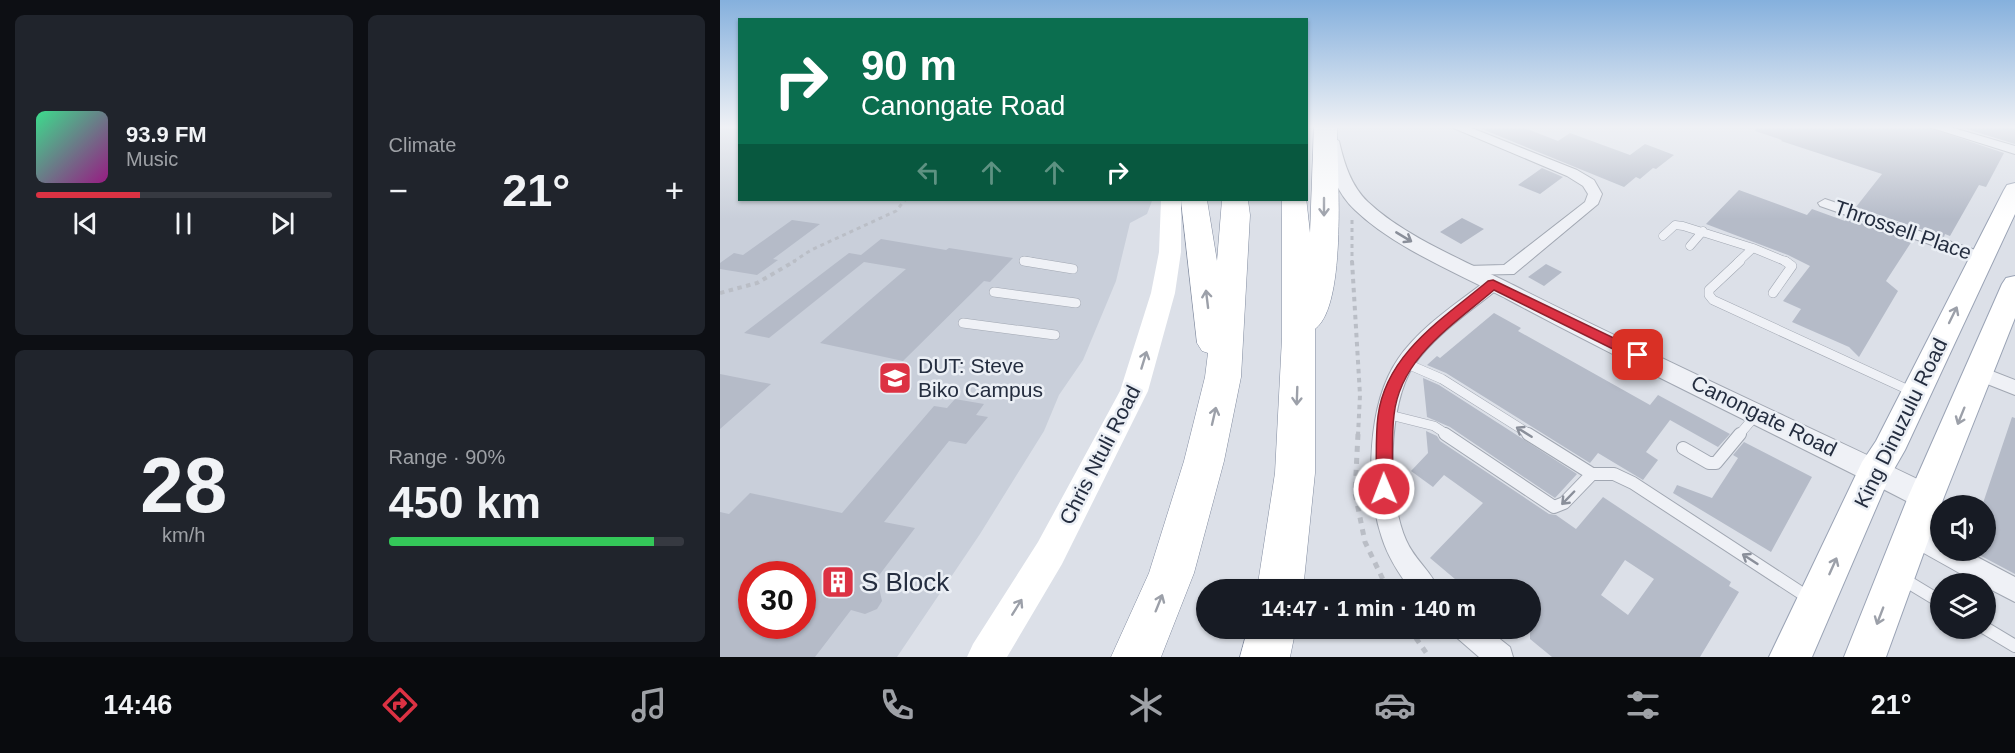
<!DOCTYPE html>
<meta charset="utf-8">
<style>
:root{--surface:#171b24;--page:#20242c;--text:#f1f3f6;--muted:#9ea1a6;--line:#363941;--accent:#dc3243}
body{margin:0;font-family:Arial,sans-serif;background:var(--page);color:var(--text);height:100vh;display:flex;flex-direction:column;font-size:22px;white-space:nowrap}
*{box-sizing:border-box;margin:0}
p{font-size:20px;color:var(--muted)}
.icon{flex:none;width:33px;height:33px;fill:none;stroke:currentColor;stroke-width:2;stroke-linecap:round;stroke-linejoin:round}
.map{position:relative;flex:1;overflow:hidden}
.sheet{display:flex;flex-direction:column;gap:15px;padding:15px;background:#0d0f14;width:720px}
.sheet>*{flex:none}
.banner{position:absolute;left:18px;top:18px;width:570px;height:183px;border-radius:0px;box-shadow:0 2px 4px #0004;background:#0b6e4f;color:#fff;overflow:hidden}
.fabs{position:absolute;left:1210px;top:495px;display:grid;gap:12px}
.fabs a{display:grid;place-items:center;width:66px;height:66px;border-radius:50%;background:var(--surface);box-shadow:0 2px 4px #0004;font-size:30px}
.speed{position:absolute;left:18px;top:561px;display:flex;gap:12px;font-size:30px;font-weight:700;text-align:center}
.speed>*{display:grid;place-content:center;width:78px;height:78px;border-radius:50%;background:var(--surface);box-shadow:0 2px 4px #0004;line-height:1}
.speed .limit{border:9px solid #d22;background:#fff;color:#111}
.pin{position:absolute;display:grid;place-items:center;width:51px;height:51px;color:#fff;margin:-26px;border-radius:12px;box-shadow:0 3px 9px #0006}
.me{position:absolute;width:66px;margin:-33px;rotate:359deg;stroke-linejoin:round;filter:drop-shadow(0 0 4px #0008)}
.turn{display:flex;align-items:center;gap:21px;height:126px;padding:0 24px;font-size:27px}
.turn .icon{width:78px;height:78px;stroke-width:2.5}
.turn b{display:block;font-size:42px;line-height:51px}
.lanes{display:flex;align-items:center;height:57px;padding:0 24px;background:#0003;justify-content:center;gap:30px;direction:ltr}
.lanes .off{opacity:.35}
.big{font-size:45px;font-weight:700;line-height:1.1}
.sheet .tile{flex:1;display:flex;flex-direction:column;justify-content:center;gap:9px;min-width:0;padding:0 21px;border-radius:9px;background:var(--page)}
.sheet .dial{align-items:center;gap:0}
.dial b{font-size:78px;line-height:1}
.song{display:flex;align-items:center;gap:18px}
.cover{width:72px;height:72px;border-radius:9px;background:linear-gradient(135deg,hsl(150 70% 55%),hsl(310 70% 35%))}
.played{height:6px;border-radius:3px;background:linear-gradient(90deg,var(--accent) 35%,var(--line) 35%)}
.keys{display:flex;justify-content:space-around;direction:ltr}
.heat{display:flex;justify-content:space-between;align-items:center;font-size:33px;direction:ltr}
.charge{height:9px;border-radius:4px;background:linear-gradient(90deg,#34c759 90%,var(--line) 0)}
.sheet .tiles{flex:1;display:grid;gap:15px;grid-template-columns:repeat(2,1fr)}
.trip{position:absolute;left:476px;top:579px;width:345px;height:60px;border-radius:30px;background:var(--surface);box-shadow:0 2px 4px #0004;font-weight:700;line-height:60px;text-align:center}
.tabs{display:flex;height:96px;justify-content:space-around;align-items:center;background:#090b0e;color:var(--muted)}
.tabs .icon{width:42px;height:42px}
.tabs .active{color:var(--accent)}
.tabs b{font-size:27px;color:var(--text)}
main{display:flex;flex:1;min-height:0}
.map>svg:first-child{display:block}
</style>
<main>
<section class="sheet">
<div class="tiles">
<div class="tile">
<div class="song"><i class="cover"></i><div><b>93.9 FM</b><p>Music</p></div></div>
<div class="played"></div>
<div class="keys"><svg class="icon" aria-label="previous" viewBox="0 0 24 24"><path d="M18 5L8 12l10 7zM5 5v14"/></svg><svg class="icon" aria-label="pause" viewBox="0 0 24 24"><path d="M8 5v14M16 5v14"/></svg><svg class="icon" aria-label="next" viewBox="0 0 24 24"><path d="M6 5l10 7-10 7zM19 5v14"/></svg></div>
</div>
<div class="tile"><p>Climate</p>
<div class="heat"><a>−</a><b class="big">21°</b><a>+</a></div>
</div>
<div class="tile dial"><b>28</b><p>km/h</p></div>
<div class="tile"><p>Range · 90%</p><b class="big">450 km</b><div class="charge"></div></div>
</div>
</section>
<div class="map">
<svg width="1295" height="657" viewBox="0 0 1295 657">
<rect width="100%" height="100%" fill="#dce0e8"/>
<!-- built -->
<path fill="#c9cfda" fill-rule="evenodd" d="M0 127H19L20 200 432 201 427 214 410 223 396 281 363 360 339 395 324 431 260 534 177 657H0ZM32 574H82V626H32Z"/>
<!-- building -->
<path fill="#b5bbc8" fill-rule="evenodd" d="M757 127H802L838 141 850 133 910 155 925 144 954 155 936 169 933 168 920 179 916 177 904 187Z
M1036 127H1103L1112 130 1115 127H1207L1284 153 1266 187 1259 185 1230 236 1225 234 1224 237 1136 207 1162 174 1061 141 1062 140 1035 131Z
M1240 127H1295V144Z
M822 168 843 177 820 194 798 185Z
M1019 190 1087 215 1092 209 1125 221 1127 218 1192 241 1166 281 1178 291 1139 357 1129 347 1072 322 1081 309 1063 301 1090 266 1068 255 986 224Z
M742 218 764 229 741 244 720 232Z
M72 220 100 224 53 259 58 260 37 275 0 269V263L14 253 23 255Z
M161 239 226 250 229 248 293 258 270 282 264 281 183 361 100 343 186 269 144 262 49 338 24 333 129 253 141 255Z
M826 264 842 272 824 286 808 277Z
M774 313 801 328 798 331 930 405 938 395 1010 434 998 447 950 420 926 452 938 460 923 480 878 453 870 463 726 373 707 365 717 356 720 358Z
M0 374 51 384 0 429Z
M703 378 719 385 857 474 835 498 730 427 707 417Z
M235 399 264 404 256 415 268 417 246 444 229 441 164 522 195 528 157 578 162 601 157 609 145 614 131 610 95 657H0V512L9 514 30 493 122 513 214 406 227 408ZM32 574H82V626H32Z
M1292 417 1295 418V574L1250 550H1266V506H1262Z
M706 431 717 436 720 441 829 514 836 515 856 529 883 497 1011 582 1009 586 1019 592 980 657H832L810 639V590H748L710 558 763 503 724 475 713 487 691 471 708 453ZM905 560 934 579 908 615 881 595Z
M1024 442 1092 477 1051 552 953 493 957 485 992 498 1018 458 1013 455Z"/>
<g fill="none" stroke-linecap="round" stroke-linejoin="round">
<!-- service-far2 casing -->
<g stroke="#a1a7b2" stroke-width="9">
<path id="service-far2" d="M943 236 955 225 963 226 1033 248 1018 262
M970 246 983 231
M1033 248 1067 262
M304 261 312 262"/>
</g>
<!-- service-far1 casing -->
<g stroke="#a1a7b2" stroke-width="10">
<path id="service-far1" d="M304 261 353 269
M1020 261 989 290V295L993 300 1193 392
M274 292 356 303
M1053 293 1072 266 1065 261
M243 323 335 335
M685 363 722 379 811 435
M666 414 714 426 728 435
M1019 435 1036 415"/>
</g>
<!-- service casing -->
<g stroke="#a1a7b2" stroke-width="14">
<path id="service" d="M725 434 834 507 844 503 872 474H894L913 483 1089 598
M808 434 872 474
M963 448 989 463H996L1020 434
M1183 579 1221 602
M1265 628 1295 646"/>
</g>
<!-- minor casing -->
<g stroke="#a1a7b2" stroke-width="2">
<path id="minor" d="M731 127H749L857 170 874 180 882 194 878 204 794 274 741 275 739 271 741 267 747 266 784 265 865 202 868 194 863 186 847 176Z
M1209 127H1230L1295 146V154Z
M1105 199 1267 254 1269 257 1267 260H1255L1100 206 1098 203Z
M773 279 779 280 781 284 779 288C750 312 716 334 694 365 667 405 667 497 686 540 694 559 711 571 719 590H691C679 574 668 557 662 538 645 488 647 404 678 359 700 327 736 304 767 280Z
M1259 366 1295 380V395L1252 378 1249 373 1252 368Z
M1192 524 1221 538V550H1244L1295 577V602L1266 587V584H1259L1184 542 1180 535 1184 528Z
M732 628H766L790 647 793 657H759L736 637Z"/>
</g>
<!-- tertiary casing -->
<g stroke="#a1a7b2" stroke-width="2">
<path id="tertiary" d="M611 136 619 141C624 163 631 186 648 202 686 238 750 263 797 287 935 357 1077 421 1216 488L1220 497 1216 506 1206 509 1196 506C1060 436 921 371 787 299 739 274 673 247 635 210 616 192 607 166 603 141Z"/>
</g>
<!-- primary casing -->
<g stroke="#9aa3b5" stroke-width="2">
<path id="primary" d="M1295 183V214L1185 450 1169 478 1092 657H1049L1142 462 1156 441 1284 190 1287 185Z
M1295 276V318L1224 497 1166 657H1124L1188 497 1282 284 1286 278Z"/>
</g>
<!-- motorway casing -->
<g stroke="#828ca0" stroke-width="1">
<path id="motorway" d="M594 127H617C617 168 628 305 595 329V473L583 590H537L555 473 562 338V200H586V197L590 233Z
M461 200H487L497 261 502 200H528L530 215 521 377 504 461 474 573 441 657H391L429 573 464 461 485 377 488 353 482 351 477 343Z
M528 628H576L570 657H520Z"/>
</g>
<!-- path-far2 -->
<path stroke="#babec6" stroke-width="3" stroke-dasharray="4 4" stroke-linecap="butt" d="M648 127H657
M632 220V262
M73 262 91 250 176 211 185 200"/>
<!-- path-far1 -->
<path stroke="#babec6" stroke-width="4" stroke-dasharray="4.5 4.5" stroke-linecap="butt" d="M632 261 640 395 638 435
M0 293 37 283 75 261"/>
<!-- path -->
<path stroke="#babec6" stroke-width="5" stroke-dasharray="6 6" stroke-linecap="butt" d="M638 434 635 493 645 542 668 590
M689 628 709 657"/>
<!-- service-far2 -->
<use href="#service-far2" stroke="#eff1f6" stroke-width="8"/>
<!-- service-far1 -->
<use href="#service-far1" stroke="#eff1f6" stroke-width="9"/>
<!-- service -->
<use href="#service" stroke="#eff1f6" stroke-width="12"/>
<!-- minor -->
<use href="#minor" fill="#eff1f6" fill-rule="evenodd"/>
<!-- tertiary -->
<use href="#tertiary" fill="#eff1f6" fill-rule="evenodd"/>
<!-- secondary -->
<path fill="#fff" fill-rule="evenodd" d="M441 200H461V252L455 293 428 391 342 564 287 657H247L253 644 318 542 400 391 431 293 439 252Z"/>
<!-- primary -->
<use href="#primary" fill="#fff" fill-rule="evenodd"/>
<!-- motorway -->
<use href="#motorway" fill="#fff" fill-rule="evenodd"/>
</g>
<!-- one-way arrows -->
<defs><path id="oneway-shaft" d="M-6 0H5M1.5-3L5.5 0L1.5 3" fill="none" stroke-width="1.6" stroke-linecap="round" stroke-linejoin="round" transform="scale(1.5)"/></defs>
<g stroke="#9ca0a9">
<use href="#oneway-shaft" transform="translate(604 207) rotate(90)"/>
<use href="#oneway-shaft" transform="translate(487 299) rotate(-97)"/>
<use href="#oneway-shaft" transform="translate(1233 315) rotate(-64)"/>
<use href="#oneway-shaft" transform="translate(424 360) rotate(-73)"/>
<use href="#oneway-shaft" transform="translate(577 396) rotate(92)"/>
<use href="#oneway-shaft" transform="translate(494 416) rotate(-77)"/>
<use href="#oneway-shaft" transform="translate(1241 416) rotate(112)"/>
<use href="#oneway-shaft" transform="translate(1113 566) rotate(-66)"/>
<use href="#oneway-shaft" transform="translate(439 603) rotate(-68)"/>
<use href="#oneway-shaft" transform="translate(297 607) rotate(-58)"/>
<use href="#oneway-shaft" transform="translate(1160 616) rotate(111)"/>
</g>
<g stroke="#8a8f9a">
<use href="#oneway-shaft" transform="translate(684 237) rotate(31)"/>
<use href="#oneway-shaft" transform="translate(804 432) rotate(-148)"/>
<use href="#oneway-shaft" transform="translate(848 498) rotate(134)"/>
<use href="#oneway-shaft" transform="translate(1030 559) rotate(-147)"/>
</g>
<!-- sky -->
<linearGradient id="sky" x2="0" y2="1"><stop stop-color="#85b0dd"/><stop offset="0.58" stop-color="#eff1f5"/><stop offset="1" stop-color="#eff1f5" stop-opacity="0"/></linearGradient>
<rect width="1295" height="219" fill="url(#sky)"/>
<!-- route -->
<path fill="#dc3243" stroke="#8f202c" stroke-width="1.5" d="M773 280 923 352 925 355 923 359H913L774 290C733 325 680 358 674 415 671 439 673 465 673 489L670 494 664 496 659 494 656 489C657 465 655 440 658 416 666 353 724 318 768 281Z"/>
<!-- icons -->
<defs>
<g id="university-square" transform="scale(1.725)"><rect x="-9" y="-9" width="18" height="18" rx="4" fill="#dc3243" stroke="#ebeff5"/><path d="M0-5L7-2L0 1L-7-2ZM-4 1L0 2.5L4 1V4Q0 6-4 4Z" fill="#fff"/></g>
<g id="building-square" transform="scale(1.725)"><rect x="-9" y="-9" width="18" height="18" rx="4" fill="#dc3243" stroke="#ebeff5"/><path d="M-4-6H4V6H1V3H-1V6H-4ZM-2.5-4.3h1.7v1.8h-1.7ZM.8-4.3h1.7v1.8H.8ZM-2.5-1h1.7V.8h-1.7ZM.8-1h1.7V.8H.8Z" fill="#fff"/></g>
</defs>
<g fill-rule="evenodd">
<use href="#university-square" x="175" y="378"/>
<use href="#building-square" x="118" y="582"/>
</g>
<g text-anchor="middle" stroke-width="5" stroke-linejoin="round" paint-order="stroke">
<!-- street labels -->
<g font-size="21" fill="#242d3f" stroke="#ebeff5">
<text transform="translate(1183 230) rotate(19)" y="7">Throssell Place</text>
<text transform="translate(1044 416) rotate(26)" y="7">Canongate Road</text>
<text transform="translate(1181 423) rotate(-64)" y="7">King Dinuzulu Road</text>
<text transform="translate(380 455) rotate(-63)" y="7">Chris Ntuli Road</text>
</g>
<!-- poi labels -->
<g font-size="21" fill="#242d3f" stroke="#ebeff5" text-anchor="start">
<text x="198" y="373">DUT: Steve<tspan x="198" dy="24">Biko Campus</tspan></text>
</g>
<!-- near-poi labels -->
<g font-size="26" fill="#242d3f" stroke="#ebeff5" text-anchor="start">
<text x="141" y="591">S Block</text>
</g>
</g>
</svg>
<div class="fabs">
<a><svg class="icon" aria-label="sound" viewBox="0 0 24 24"><path d="M4 9h4l5-4v14l-5-4H4zM17 9q2 3 0 6"/></svg></a>
<a><svg class="icon" aria-label="layers" viewBox="0 0 24 24"><path d="M12 4l9 5-9 5-9-5zM3 14l9 5 9-5"/></svg></a>
</div>
<div class="speed"><div class="limit">30</div></div>
<div class="pin" style="left:918px;top:355px;background:#d93025"><svg class="icon" aria-label="arrive" viewBox="0 0 24 24"><path d="M6 21V4h12l-3 4 3 4H6"/></svg></div>
<svg class="me" style="left:664px;top:489px" viewBox="-20 -20 40 40"><circle r="17" fill="#dc3243" stroke="#fff" stroke-width="3"/><path d="M0-11L8 9 0 5-8 9z" fill="#fff"/></svg>
<div class="trip">14:47 · 1 min · 140 m</div>
<div class="banner">
<div class="turn"><svg class="icon" aria-label="right" viewBox="0 0 24 24"><path d="M7 20v-9h11M14 6l5 5-5 5"/></svg><div><b>90 m</b>Canongate Road</div></div>
<div class="lanes"><svg class="icon off" aria-label="left" viewBox="0 0 24 24"><path d="M17 20v-9H6M10 6l-5 5 5 5"/></svg><svg class="icon off" aria-label="ahead" viewBox="0 0 24 24"><path d="M12 20V5M6 11l6-6 6 6"/></svg><svg class="icon off" aria-label="ahead" viewBox="0 0 24 24"><path d="M12 20V5M6 11l6-6 6 6"/></svg><svg class="icon" aria-label="right" viewBox="0 0 24 24"><path d="M7 20v-9h11M14 6l5 5-5 5"/></svg></div>
</div>
</div>
</main>
<nav class="tabs">
<b>14:46</b>
<svg class="icon active" aria-label="directions" viewBox="0 0 24 24"><path d="M12 3l9 9-9 9-9-9zM9 14v-3h6M13 9l2 2-2 2"/></svg>
<svg class="icon" aria-label="music" viewBox="0 0 24 24"><path d="M9 18V5l10-2v13"/><circle cx="6" cy="18" r="3"/><circle cx="16" cy="16" r="3"/></svg>
<svg class="icon" aria-label="phone" viewBox="0 0 24 24"><path d="M5 4h4l2 5-3 2q2 4 5 5l2-3 5 2v4C11 20 4 13 5 4z"/></svg>
<svg class="icon" aria-label="climate" viewBox="0 0 24 24"><path d="M12 3v18M4 7l16 10M4 17L20 7"/></svg>
<svg class="icon" aria-label="car" viewBox="0 0 24 24"><path d="M5 17H2v-5l4-1 3-4h7l3 4 3 1v5h-3M9 17h6M6 11h13"/><circle cx="7" cy="17" r="2"/><circle cx="17" cy="17" r="2"/></svg>
<svg class="icon" aria-label="filters" viewBox="0 0 24 24"><path d="M4 7h16M4 17h16"/><circle cx="9" cy="7" r="2"/><circle cx="15" cy="17" r="2"/></svg>
<b>21°</b>
</nav>
